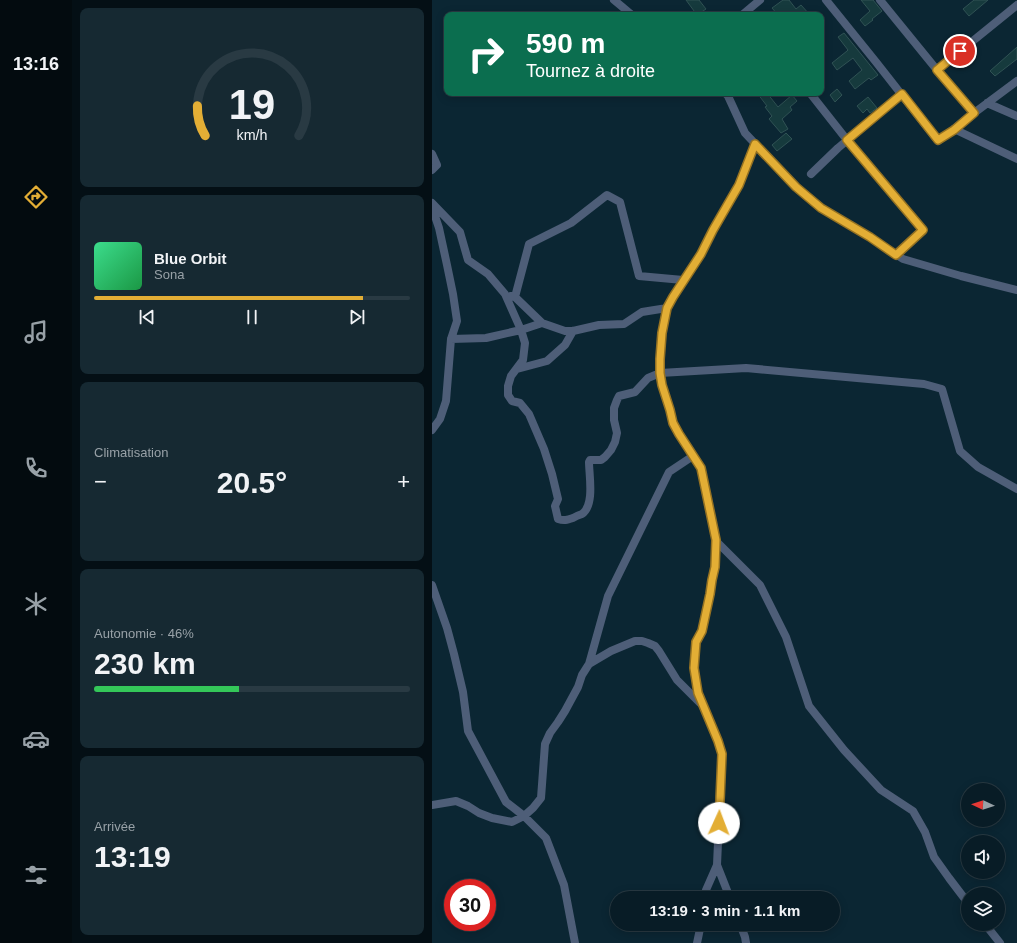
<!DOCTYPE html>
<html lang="fr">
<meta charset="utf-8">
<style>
:root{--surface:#081c26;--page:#162932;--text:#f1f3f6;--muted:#98a1a7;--line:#293a43;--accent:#e3ae35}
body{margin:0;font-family:Arial,sans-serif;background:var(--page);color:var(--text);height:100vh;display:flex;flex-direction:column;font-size:15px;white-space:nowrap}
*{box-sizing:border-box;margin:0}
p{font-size:13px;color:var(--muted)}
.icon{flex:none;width:22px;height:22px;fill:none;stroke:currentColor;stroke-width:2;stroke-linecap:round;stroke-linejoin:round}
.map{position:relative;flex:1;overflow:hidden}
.drawer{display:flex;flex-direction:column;gap:8px;padding:8px;background:#040f15;width:360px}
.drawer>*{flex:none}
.banner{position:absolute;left:12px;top:12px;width:380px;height:84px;border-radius:8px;box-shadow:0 2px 10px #0003,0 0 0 1px var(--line);background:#0b6e4f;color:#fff;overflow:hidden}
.needle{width:26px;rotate:274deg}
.buttons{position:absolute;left:529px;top:783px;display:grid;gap:8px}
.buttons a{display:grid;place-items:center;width:44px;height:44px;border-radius:50%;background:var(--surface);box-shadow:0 2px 10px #0003,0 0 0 1px var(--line);font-size:20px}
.speed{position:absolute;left:12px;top:879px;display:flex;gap:8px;font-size:20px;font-weight:700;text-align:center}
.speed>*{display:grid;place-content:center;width:52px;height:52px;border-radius:50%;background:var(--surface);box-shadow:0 2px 10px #0003,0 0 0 1px var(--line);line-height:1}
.speed .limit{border:6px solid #d22;background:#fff;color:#111}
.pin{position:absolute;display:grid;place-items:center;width:34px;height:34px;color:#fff;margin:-17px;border:2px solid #fff;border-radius:50%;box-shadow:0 1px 4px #0007}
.me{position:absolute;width:44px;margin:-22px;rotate:2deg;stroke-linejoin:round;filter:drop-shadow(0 0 3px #0008)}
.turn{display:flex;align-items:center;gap:14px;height:84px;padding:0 16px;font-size:18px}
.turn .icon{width:52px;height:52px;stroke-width:2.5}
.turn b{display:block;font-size:28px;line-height:34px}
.big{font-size:30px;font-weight:600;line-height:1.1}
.drawer .widget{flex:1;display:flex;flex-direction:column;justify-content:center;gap:6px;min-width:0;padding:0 14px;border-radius:8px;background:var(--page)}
.drawer .dial{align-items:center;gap:0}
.dial svg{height:104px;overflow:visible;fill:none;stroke:var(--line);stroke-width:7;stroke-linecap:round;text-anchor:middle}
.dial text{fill:var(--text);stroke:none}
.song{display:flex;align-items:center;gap:12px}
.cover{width:48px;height:48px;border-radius:6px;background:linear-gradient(135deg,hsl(150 70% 55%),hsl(140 70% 35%))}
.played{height:4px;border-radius:2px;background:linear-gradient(90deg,var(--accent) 85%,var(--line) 85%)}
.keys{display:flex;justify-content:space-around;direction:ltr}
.heat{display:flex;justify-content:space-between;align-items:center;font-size:22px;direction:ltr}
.charge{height:6px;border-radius:3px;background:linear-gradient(90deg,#34c759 46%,var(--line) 0)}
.trip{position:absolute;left:178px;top:891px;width:230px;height:40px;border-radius:20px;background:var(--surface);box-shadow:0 2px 10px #0003,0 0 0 1px var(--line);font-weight:600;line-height:40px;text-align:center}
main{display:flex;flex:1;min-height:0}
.tabs{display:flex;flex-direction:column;width:72px;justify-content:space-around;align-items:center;background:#030b0f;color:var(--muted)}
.tabs .icon{width:28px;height:28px}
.tabs .current{color:var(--accent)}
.tabs b{font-size:18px;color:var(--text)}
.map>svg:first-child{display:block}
</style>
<main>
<nav class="tabs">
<b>13:16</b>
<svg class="icon current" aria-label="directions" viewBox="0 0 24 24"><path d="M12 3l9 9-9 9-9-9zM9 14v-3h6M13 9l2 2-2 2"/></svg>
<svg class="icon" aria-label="music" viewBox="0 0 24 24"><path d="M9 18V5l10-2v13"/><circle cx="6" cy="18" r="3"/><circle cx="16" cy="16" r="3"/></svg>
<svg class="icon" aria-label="phone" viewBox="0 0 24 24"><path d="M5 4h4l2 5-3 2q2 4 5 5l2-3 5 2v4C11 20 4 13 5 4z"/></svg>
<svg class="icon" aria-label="climate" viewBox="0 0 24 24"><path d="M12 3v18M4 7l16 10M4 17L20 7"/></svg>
<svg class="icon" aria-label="car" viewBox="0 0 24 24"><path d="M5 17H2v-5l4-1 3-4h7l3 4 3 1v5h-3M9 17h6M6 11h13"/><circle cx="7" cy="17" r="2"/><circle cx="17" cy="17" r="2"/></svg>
<svg class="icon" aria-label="filters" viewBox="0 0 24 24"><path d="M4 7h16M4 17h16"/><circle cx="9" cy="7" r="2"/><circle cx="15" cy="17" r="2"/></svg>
</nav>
<section class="drawer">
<div class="widget dial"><svg viewBox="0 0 100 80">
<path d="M14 69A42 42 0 1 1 86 69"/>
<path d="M14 69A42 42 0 0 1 8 46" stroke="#e3ae35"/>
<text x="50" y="56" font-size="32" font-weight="700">19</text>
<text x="50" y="72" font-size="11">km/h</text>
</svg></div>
<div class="widget">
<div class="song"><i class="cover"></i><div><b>Blue Orbit</b><p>Sona</p></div></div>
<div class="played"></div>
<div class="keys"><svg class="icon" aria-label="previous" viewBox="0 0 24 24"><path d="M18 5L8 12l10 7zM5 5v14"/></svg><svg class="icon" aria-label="pause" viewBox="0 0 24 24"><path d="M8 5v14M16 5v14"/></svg><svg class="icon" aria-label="next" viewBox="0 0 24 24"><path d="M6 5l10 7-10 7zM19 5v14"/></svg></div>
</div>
<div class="widget"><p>Climatisation</p>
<div class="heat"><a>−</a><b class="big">20.5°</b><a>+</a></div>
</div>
<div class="widget"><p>Autonomie · 46%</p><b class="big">230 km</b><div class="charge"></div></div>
<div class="widget"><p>Arrivée</p><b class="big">13:19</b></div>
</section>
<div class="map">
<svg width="585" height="943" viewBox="0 0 585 943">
<rect width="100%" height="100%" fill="#0b2633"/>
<!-- building -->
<path fill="#163a3d" stroke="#305254" d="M254 0H267L274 9 265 15Z
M351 0H357L364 9 369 5 378 15H346L340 8Z
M429 0H441L450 11 440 19 441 20 433 26 428 20 438 11Z
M542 0H556L537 16 531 9Z
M412 33 446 75 439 80 437 78 423 89 417 81 430 70 421 58 405 70 400 63 415 51 416 50 406 37Z
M585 47V59L563 76 558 71Z
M405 89 410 95 403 102 398 95Z
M325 93H335L346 107 360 95 365 101 358 107 360 110 350 119 356 129 349 133 337 119 340 116 333 107 335 106Z
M436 97 445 108 438 113 435 109 431 113 425 106Z
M354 133 360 139 345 151 340 145Z"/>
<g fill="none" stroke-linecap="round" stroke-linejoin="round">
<!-- street -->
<path stroke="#4e5e78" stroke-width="8" d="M182 0 200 15
M394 0 444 62 506 141 522 129 534 119 585 81
M448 0 505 70 542 113
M310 15 328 0
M505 70 585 5
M293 93 296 96 313 133 364 187 389 208 438 237 471 259 529 276 585 290
M378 93 415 140 491 230 464 255
M555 103 585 116
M522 129 585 159
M0 154 5 165 0 170
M379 174 406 148 470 94
M0 203 28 232 36 260 56 274 73 294 89 330 93 343 91 360 79 376 76 386V395L80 401 88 403 97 414 112 449 120 474 126 499 123 506 126 519C132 521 135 520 141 518 144 516 147 515 150 514 163 505 157 475 157 462L158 460H169L173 457 179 450 183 442 185 433 182 420V408L185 400 187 396 203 392 216 378 228 373 314 368 492 384 510 389 528 451 546 467 585 489
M0 207 7 228 15 265 21 294 25 321 19 339 14 401 8 419 0 430
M79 296 83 297 110 323
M83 297 97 244 139 223 175 195 188 202 207 276 251 280
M19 339 54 338 89 330 110 323 133 331H141L167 325 192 324 210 312 235 308
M85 369 115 361 133 345 141 331
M284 541 328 585 354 637 377 706 412 750 449 790 481 811 493 832 502 857 517 878 536 903
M0 585 15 628 22 654 31 692 36 731 74 802 92 816 114 838 132 885 143 943
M157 664 162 661 179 651 203 641H210L216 643 223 646 227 651 245 680 268 703
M0 805 24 801 36 806 47 813 60 818 80 822 92 816 101 808 109 798 113 744 118 733 126 722 133 711 146 687 150 675 157 664 176 596 237 472 261 456
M285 865 298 898
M273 898 274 890 285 865 290 754 286 741 266 693 262 668 264 642 270 631 278 594 280 580 283 567 284 541 269 468 247 434 241 423 238 410 230 385 228 373V359L230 333 235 308 241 297 269 254 281 230 307 185 323 144
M308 924 313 937 314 943
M553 924 568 943
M265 943 269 924"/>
</g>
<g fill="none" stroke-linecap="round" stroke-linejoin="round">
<!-- route casing -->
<g stroke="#947122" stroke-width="10">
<path id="route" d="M287 823 290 754 286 741 266 693 262 668 264 642 270 631 278 594 280 580 283 567 284 540 269 468 247 434 241 423 238 410 230 385 228 373V359L230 333 235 308 241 297 269 254 281 230 307 185 323 144 364 187 389 208 438 237 464 255 491 230 415 140 470 94 506 140 522 130 542 113 505 70 528 51"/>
</g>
<!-- route -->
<use href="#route" stroke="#e3ae35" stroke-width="7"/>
</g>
</svg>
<div class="buttons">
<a><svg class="needle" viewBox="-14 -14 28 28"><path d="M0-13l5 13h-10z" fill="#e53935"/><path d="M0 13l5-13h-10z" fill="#98a1a7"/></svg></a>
<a><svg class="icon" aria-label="sound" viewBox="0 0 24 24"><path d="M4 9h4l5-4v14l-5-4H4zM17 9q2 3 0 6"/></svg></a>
<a><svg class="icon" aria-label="layers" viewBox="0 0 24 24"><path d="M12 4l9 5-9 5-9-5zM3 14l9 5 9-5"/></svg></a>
</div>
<div class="speed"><div class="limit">30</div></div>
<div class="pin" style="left:528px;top:51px;background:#d93025"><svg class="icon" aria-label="arrive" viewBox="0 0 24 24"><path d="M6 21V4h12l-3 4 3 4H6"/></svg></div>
<svg class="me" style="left:287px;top:823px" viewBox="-20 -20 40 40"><circle r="19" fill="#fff"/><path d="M0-13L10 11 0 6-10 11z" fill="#e3ae35"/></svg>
<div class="trip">13:19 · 3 min · 1.1 km</div>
<div class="banner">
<div class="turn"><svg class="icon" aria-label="right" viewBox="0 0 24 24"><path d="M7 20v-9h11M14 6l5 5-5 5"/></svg><div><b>590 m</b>Tournez à droite</div></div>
</div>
</div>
</main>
